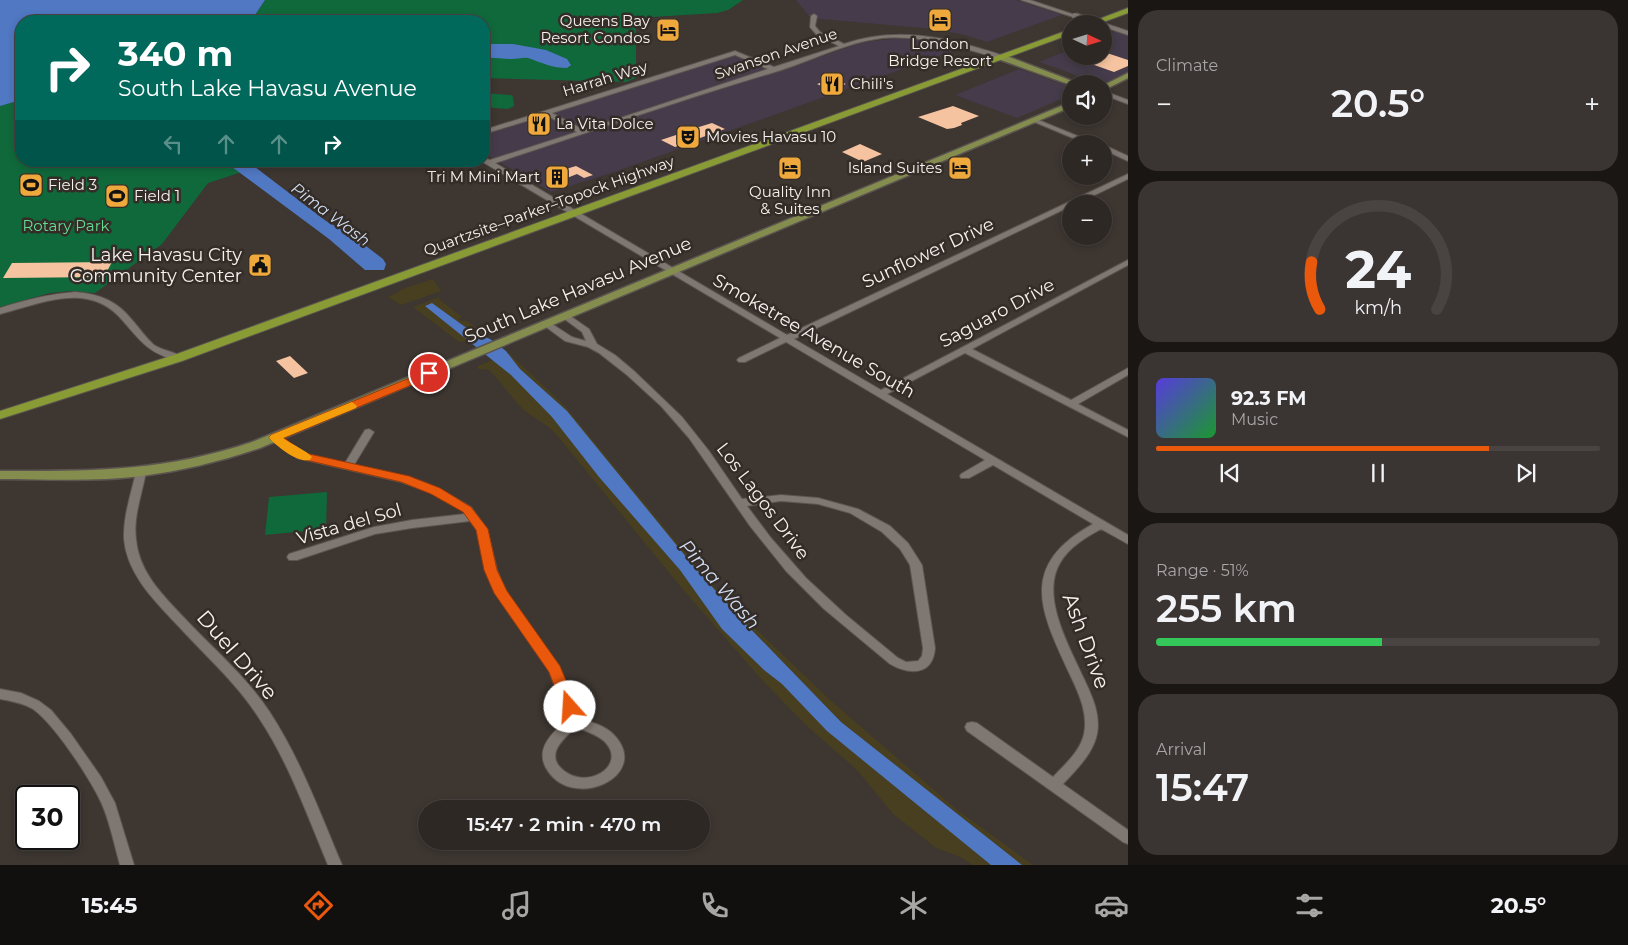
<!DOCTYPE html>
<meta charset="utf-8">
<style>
:root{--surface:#2e2825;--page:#3a3432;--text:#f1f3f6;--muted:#a7a6a7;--line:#494442;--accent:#ea580c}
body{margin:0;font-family:Montserrat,sans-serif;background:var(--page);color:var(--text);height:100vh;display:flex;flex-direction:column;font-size:19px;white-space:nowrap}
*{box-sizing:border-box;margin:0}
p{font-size:16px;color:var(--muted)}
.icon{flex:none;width:28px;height:28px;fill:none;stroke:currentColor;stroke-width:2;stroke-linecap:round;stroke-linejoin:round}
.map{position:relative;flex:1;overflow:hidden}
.details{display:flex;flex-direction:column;gap:10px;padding:10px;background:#191614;width:500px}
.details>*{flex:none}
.guide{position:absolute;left:15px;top:15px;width:475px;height:152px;border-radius:20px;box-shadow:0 2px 8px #0003,0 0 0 1px var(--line);background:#00695c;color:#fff;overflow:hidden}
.needle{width:32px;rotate:94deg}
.buttons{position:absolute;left:1062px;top:15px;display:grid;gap:10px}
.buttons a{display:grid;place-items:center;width:50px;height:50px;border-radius:50%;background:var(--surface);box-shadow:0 2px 8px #0003,0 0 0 1px var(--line);font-size:25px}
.speed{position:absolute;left:15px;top:785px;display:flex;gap:10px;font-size:25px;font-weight:700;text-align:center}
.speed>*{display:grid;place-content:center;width:65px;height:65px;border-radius:50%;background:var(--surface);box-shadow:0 2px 8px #0003,0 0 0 1px var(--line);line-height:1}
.speed .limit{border:2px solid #111;border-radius:8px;background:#fff;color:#111}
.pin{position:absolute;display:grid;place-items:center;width:42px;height:42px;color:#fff;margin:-21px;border:2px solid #fff;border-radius:50%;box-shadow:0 1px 5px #0007}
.me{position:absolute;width:55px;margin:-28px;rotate:341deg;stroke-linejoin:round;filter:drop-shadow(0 0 4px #0008)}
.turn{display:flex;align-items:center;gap:18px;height:105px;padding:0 20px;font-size:22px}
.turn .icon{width:65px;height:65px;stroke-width:2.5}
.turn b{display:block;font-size:35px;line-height:42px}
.lanes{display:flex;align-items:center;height:48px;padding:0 20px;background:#0003;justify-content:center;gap:25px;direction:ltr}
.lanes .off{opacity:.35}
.big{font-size:38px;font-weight:600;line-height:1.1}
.details .widget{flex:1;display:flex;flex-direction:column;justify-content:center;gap:8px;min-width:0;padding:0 18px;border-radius:20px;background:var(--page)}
.details .dial{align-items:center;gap:0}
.dial svg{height:130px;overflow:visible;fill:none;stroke:var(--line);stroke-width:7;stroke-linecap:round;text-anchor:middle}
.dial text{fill:var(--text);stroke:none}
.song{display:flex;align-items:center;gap:15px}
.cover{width:60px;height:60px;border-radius:8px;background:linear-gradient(135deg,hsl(250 70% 55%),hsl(130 70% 35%))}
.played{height:5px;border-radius:2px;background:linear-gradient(90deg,var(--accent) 75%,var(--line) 75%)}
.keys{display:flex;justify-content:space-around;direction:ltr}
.heat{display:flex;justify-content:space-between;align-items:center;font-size:28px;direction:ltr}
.charge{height:8px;border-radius:4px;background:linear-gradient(90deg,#34c759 51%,var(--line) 0)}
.trip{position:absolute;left:418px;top:800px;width:292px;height:50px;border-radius:25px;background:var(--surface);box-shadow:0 2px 8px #0003,0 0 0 1px var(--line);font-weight:600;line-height:50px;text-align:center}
.menu{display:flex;height:80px;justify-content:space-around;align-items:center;background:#12100f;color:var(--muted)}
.menu .icon{width:35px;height:35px}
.menu .selected{color:var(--accent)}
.menu b{font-size:22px;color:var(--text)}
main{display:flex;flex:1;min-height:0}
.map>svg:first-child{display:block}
</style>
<main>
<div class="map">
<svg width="1128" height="865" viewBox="0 0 1128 865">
<rect width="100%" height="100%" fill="#3d3631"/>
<!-- commercial -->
<path fill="#453b4a" d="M796 0H1016L1062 15 987 42 965 35 935 29 820 19 809 16Z
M1116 31 1128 36V73L1101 84 1039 62 1071 49V56H1104V36Z
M904 38 924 39 964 47 617 171 551 192 484 153V135L725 58 734 56 775 73 863 42Z
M1019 69 1071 87V95L1017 118 955 95Z"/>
<!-- green -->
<path fill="#10693b" d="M265 0H743L728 10 717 13 636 18V78L626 82 484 78V21H251Z
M484 93 511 95 513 97 514 106 508 109 484 107Z
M21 100V161H276L208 183 162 244 95 293 70 291 50 293 0 307V106Z
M327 492 326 529 265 535 269 497Z"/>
<!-- sand -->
<path fill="#473f1f" d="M433 279 441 291 401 305 388 297 405 288Z
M439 297 440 300 462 317 458 319 462 321H467L484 332 479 333 485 339 459 342 413 307Z
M509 353 565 406 702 573 734 608 829 699 956 809 1033 865H973L960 857 936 848 893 814 857 770 807 726 762 680 680 586 556 434C546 424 536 419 525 411 515 403 500 380 489 370L478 369V366Z"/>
<!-- water -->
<path fill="#5078c3" d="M0 0H265L251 21H21V100L0 106Z
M484 44H513L546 50 567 59 571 65 567 68C553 68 542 63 528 58 523 57 517 59 512 59 503 59 493 57 484 58Z
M224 161H247L326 221 353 236 383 259 386 264 384 270H365L329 239Z
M432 303 468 329 490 339 506 351 520 369 567 411 696 569 742 620 841 722 1022 865H991L827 731 782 684 764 670 722 629 680 570 599 477 552 417 511 375 425 306Z"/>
<!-- building -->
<path fill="#f5c39f" d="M1104 52 1128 60V66L1114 72 1083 61 1096 56H1104Z
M832 79 846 84 830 90 817 84Z
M953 106 979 116 961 123 962 125 954 128 947 129 918 117Z
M712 123 725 129 675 147 661 140 682 133 677 130 689 126 699 127Z
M860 144 882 154 863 162 842 152Z
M576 166 593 175 584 178 577 174 557 182 546 175Z
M112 262 104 277 3 278 12 263Z
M290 356 308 373 294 378 276 361Z"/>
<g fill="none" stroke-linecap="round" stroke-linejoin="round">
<!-- minor casing -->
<g stroke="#5b5450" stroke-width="2">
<path id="minor" d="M1021 0H1030L1078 16 1073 17Z
M814 14 817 16 815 26 820 32 844 44C888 29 931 34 975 47 984 50 996 52 1004 57L1001 59C962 48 924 35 883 38 846 42 809 62 775 72 682 99 588 133 495 163L787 335 1128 174V179L1076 204H1071V206L794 339 881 390 1128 260V265L972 349 1071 400 1128 368V375L1078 404 1128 430V437L965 353 887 394 1128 535V544L1101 529C1085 538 1069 547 1060 563 1040 597 1070 648 1084 679 1092 696 1101 715 1097 734 1093 754 1076 770 1063 784L1128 830V844L1123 842 967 731 965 727 967 723 972 722 977 723 1053 777C1064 765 1080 752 1084 734 1088 715 1080 696 1072 679 1042 614 1015 567 1093 524L993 465 969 478H961L960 476 961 474 985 460 786 342 745 362H739L737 360 739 358 780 338 481 161H484V158L490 160 577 132 546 115 484 134V130L735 51 774 67 839 46 816 34 810 27 811 16ZM735 55 768 69 584 130 552 113Z
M1104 23 1128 31V35L1104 27V24H1102Z
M1104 91 1128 100V104L1104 95Z
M1032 119H1036L1097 144H1087L1032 121Z
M1104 145 1128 156V161L1104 150Z
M75 292C100 294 117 301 133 321 140 329 146 338 154 345 163 351 175 351 183 358L178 361C149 353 142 343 124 322 90 280 43 303 0 314V308C25 300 49 294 75 292Z
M566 313 589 329 597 344 615 355 634 371 682 417 709 451 742 499 781 495 818 498 858 509 890 526 908 543 922 565 935 648C933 676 909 675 890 664L824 609 786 571 750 526 689 438 661 406 627 375 599 353 588 347 565 341 542 324 546 321 549 322 572 337 586 341 582 332 563 318 562 316ZM781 501 818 504 850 513 882 532 900 549 910 565 923 648 922 656 918 661 906 662 898 658 846 615 806 578 771 538 747 506Z
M369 429 374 432 354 465 408 477 440 489 471 507 487 529 497 570 506 592 559 667 579 718C590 722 605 725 614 735 653 776 571 813 546 768 535 748 553 732 567 720L549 671 495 593 485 570 477 530 470 521 412 528 375 534 297 560H289L287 557 289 554 374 527 412 520 465 514 463 511 432 493 401 482 297 458 270 438 271 436H279L304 454 345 463 365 430ZM576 727C585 731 596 734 604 741 630 766 583 794 559 766 547 751 567 736 576 727Z
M141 469 146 472C142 494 133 517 136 539 139 575 167 599 190 624 217 652 247 678 269 711 300 758 320 813 342 865H328C307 815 289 763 259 718 238 685 208 658 182 630 158 604 127 576 124 539 123 517 131 494 136 472Z
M0 689 21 693 39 701 51 710 71 734 101 777 115 803 134 865H120C114 844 110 822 101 802 89 777 55 725 33 709 23 703 11 701 0 699Z"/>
</g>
<!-- major casing -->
<g stroke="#5b5450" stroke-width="3">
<path id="major" d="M998 55H1004L1080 84 1071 85 998 59Z
M1128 73V78L1104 90V85Z
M1071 102V107L260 448C222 461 182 471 142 476 95 482 47 479 0 479V471C91 471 163 472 252 442Z"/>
</g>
<!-- highway casing -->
<g stroke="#5b5450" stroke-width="2">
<path id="highway" d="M1128 8V13L1098 24H1086Z
M1071 29V34L182 361 0 419V411L174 355Z"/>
</g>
<!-- minor -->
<use href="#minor" fill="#7f7771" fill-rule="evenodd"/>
<!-- major -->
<use href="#major" fill="#848d4d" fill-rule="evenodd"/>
<!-- highway -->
<use href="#highway" fill="#889b35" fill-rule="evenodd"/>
<!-- minor-bridge casing -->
<g stroke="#5b5450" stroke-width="8" stroke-linecap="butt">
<path id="minor-bridge" d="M1075 16 1100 24"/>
</g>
<!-- minor-bridge -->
<use href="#minor-bridge" stroke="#7f7771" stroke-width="6"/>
</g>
<!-- route -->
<path fill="#ea580c" stroke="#983908" d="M429 370 433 371 434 373 433 376 284 438 305 453 409 476 440 488 471 507 488 529 497 570 507 591 560 666 577 707 575 711 570 713 564 711 549 672 494 593 484 570 476 530 463 512 431 494 401 482 297 458 269 438 271 435Z"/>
<!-- slow -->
<path fill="#f59e0b" d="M352 402 357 406 356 408 283 438C291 444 307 451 312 457L310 460C297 463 278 447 269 438L271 435Z"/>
<!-- icons -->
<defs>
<g id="hotel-square" transform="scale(1.25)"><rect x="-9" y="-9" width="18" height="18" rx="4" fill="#eea83c" stroke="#332c27"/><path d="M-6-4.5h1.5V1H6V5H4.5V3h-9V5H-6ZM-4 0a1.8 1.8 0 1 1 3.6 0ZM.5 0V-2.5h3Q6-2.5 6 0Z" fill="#111"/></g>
<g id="restaurant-square" transform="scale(1.25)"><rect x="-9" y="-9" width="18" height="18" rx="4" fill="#eea83c" stroke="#332c27"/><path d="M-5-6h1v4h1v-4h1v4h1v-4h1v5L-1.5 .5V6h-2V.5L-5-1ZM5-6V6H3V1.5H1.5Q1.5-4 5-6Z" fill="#111"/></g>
<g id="theatre-square" transform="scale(1.25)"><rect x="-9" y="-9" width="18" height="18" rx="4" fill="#eea83c" stroke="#332c27"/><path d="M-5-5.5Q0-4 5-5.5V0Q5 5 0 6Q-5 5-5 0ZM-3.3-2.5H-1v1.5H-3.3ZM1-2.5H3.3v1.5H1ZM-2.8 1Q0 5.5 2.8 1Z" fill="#111"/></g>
<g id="building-square" transform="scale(1.25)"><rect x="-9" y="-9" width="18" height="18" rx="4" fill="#eea83c" stroke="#332c27"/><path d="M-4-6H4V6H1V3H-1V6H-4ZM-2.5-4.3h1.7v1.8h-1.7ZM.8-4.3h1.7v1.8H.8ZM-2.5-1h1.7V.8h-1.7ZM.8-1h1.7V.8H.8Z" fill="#111"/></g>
<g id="stadium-square" transform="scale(1.25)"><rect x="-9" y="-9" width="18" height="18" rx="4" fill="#eea83c" stroke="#332c27"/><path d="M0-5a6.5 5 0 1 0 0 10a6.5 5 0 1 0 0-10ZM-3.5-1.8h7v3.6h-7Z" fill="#111"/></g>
<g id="civic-square" transform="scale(1.25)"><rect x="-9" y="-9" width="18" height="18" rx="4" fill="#eea83c" stroke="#332c27"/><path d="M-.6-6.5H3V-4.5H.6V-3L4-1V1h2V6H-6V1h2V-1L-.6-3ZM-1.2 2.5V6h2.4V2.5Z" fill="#111"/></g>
</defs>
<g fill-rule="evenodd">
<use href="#hotel-square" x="940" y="20"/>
<use href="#hotel-square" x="668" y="30"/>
<use href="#restaurant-square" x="832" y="84"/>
<use href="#restaurant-square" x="539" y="124"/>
<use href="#theatre-square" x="688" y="137"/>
<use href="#hotel-square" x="790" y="168"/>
<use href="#hotel-square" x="960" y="168"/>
<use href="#building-square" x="557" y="177"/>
<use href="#stadium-square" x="31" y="185"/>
<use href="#stadium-square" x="117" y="196"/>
<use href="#civic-square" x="260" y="265"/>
</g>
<g text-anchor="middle" stroke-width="5" stroke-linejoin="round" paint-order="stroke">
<!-- far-poi labels -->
<g font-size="15" fill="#f6f1ee" stroke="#332c27" text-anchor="start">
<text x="650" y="26" text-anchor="end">Queens Bay<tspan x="650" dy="17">Resort Condos</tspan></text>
<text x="940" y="49" text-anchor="middle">London<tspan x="940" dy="17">Bridge Resort</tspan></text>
<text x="850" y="89">Chili's</text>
<text x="556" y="129">La Vita Dolce</text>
<text x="706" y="142">Movies Havasu 10</text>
<text x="942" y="173" text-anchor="end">Island Suites</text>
<text x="540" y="182" text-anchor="end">Tri M Mini Mart</text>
<text x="48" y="190">Field 3</text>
<text x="790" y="197" text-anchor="middle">Quality Inn<tspan x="790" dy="17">&amp; Suites</tspan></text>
<text x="134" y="201">Field 1</text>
</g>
<!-- far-street labels -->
<g font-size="15" fill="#f6f1ee" stroke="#332c27">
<text transform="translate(776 54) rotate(-19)" y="5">Swanson Avenue</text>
<text transform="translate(605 79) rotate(-17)" y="5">Harrah Way</text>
<text transform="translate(549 206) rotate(-20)" y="5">Quartzsite–Parker–Topock Highway</text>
</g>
<!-- far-park labels -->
<g font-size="15" fill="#62dd92" stroke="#332c27">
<text x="66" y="231">Rotary Park</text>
</g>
<!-- far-water labels -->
<g font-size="16" font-style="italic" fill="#d1ddf1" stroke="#332c27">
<text transform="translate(331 214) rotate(37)" y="6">Pima Wash</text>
</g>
<!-- street labels -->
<g font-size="18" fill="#f6f1ee" stroke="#332c27">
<text transform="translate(928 253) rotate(-25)" y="6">Sunflower Drive</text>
<text transform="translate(578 290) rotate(-23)" y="6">South Lake Havasu Avenue</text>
<text transform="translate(997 313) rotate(-28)" y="6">Saguaro Drive</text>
<text transform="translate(814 336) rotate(30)" y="6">Smoketree Avenue South</text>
<text transform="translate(763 501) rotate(53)" y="6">Los Lagos Drive</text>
<text transform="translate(349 524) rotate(-16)" y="6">Vista del Sol</text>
</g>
<!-- poi labels -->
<g font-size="18" fill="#f6f1ee" stroke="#332c27" text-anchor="end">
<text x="242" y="261">Lake Havasu City<tspan x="242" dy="21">Community Center</tspan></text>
</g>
<!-- water labels -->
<g font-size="19" font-style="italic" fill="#d1ddf1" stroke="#332c27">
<text transform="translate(720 584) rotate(49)" y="7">Pima Wash</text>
</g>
<!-- near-street labels -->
<g font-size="21" fill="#f6f1ee" stroke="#332c27">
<text transform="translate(1086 641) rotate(70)" y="7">Ash Drive</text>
<text transform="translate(237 655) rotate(49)" y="7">Duel Drive</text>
</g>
</g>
</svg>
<div class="buttons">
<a><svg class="needle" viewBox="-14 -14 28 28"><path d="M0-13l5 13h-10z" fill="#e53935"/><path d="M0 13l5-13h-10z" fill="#a7a6a7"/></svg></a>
<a><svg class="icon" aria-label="sound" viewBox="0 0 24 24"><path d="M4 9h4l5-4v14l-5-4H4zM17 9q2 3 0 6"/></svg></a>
<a>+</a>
<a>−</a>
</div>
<div class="speed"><div class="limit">30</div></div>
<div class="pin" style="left:429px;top:373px;background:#d93025"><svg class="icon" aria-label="arrive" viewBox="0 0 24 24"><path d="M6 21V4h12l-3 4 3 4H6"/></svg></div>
<svg class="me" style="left:570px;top:707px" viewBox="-20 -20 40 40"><circle r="19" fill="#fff"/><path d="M0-13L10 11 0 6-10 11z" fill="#ea580c"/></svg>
<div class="trip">15:47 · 2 min · 470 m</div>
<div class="guide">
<div class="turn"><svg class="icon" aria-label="right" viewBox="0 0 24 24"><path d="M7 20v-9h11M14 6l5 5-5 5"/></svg><div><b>340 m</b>South Lake Havasu Avenue</div></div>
<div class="lanes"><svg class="icon off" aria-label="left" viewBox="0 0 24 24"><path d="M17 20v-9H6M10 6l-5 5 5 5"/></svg><svg class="icon off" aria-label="ahead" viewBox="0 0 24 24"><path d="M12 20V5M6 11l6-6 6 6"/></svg><svg class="icon off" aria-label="ahead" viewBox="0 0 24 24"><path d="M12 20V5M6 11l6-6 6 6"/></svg><svg class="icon" aria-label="right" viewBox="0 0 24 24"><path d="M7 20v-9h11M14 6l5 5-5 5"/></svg></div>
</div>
</div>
<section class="details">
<div class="widget"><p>Climate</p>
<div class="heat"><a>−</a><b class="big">20.5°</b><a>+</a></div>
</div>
<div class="widget dial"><svg viewBox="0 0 100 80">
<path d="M14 69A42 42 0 1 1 86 69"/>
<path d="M14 69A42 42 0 0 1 9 40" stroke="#ea580c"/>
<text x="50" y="56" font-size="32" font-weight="700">24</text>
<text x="50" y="72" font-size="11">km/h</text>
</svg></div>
<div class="widget">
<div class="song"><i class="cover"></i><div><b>92.3 FM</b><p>Music</p></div></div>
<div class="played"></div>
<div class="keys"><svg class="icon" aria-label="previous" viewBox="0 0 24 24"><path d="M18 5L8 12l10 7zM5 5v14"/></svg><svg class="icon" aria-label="pause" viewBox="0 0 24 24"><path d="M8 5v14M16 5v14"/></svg><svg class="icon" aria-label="next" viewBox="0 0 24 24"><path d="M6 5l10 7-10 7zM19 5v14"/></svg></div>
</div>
<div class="widget"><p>Range · 51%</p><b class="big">255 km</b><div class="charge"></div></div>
<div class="widget"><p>Arrival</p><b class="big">15:47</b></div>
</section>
</main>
<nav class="menu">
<b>15:45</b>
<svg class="icon selected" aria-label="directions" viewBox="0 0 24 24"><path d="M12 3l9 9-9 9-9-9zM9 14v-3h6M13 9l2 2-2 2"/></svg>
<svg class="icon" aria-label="music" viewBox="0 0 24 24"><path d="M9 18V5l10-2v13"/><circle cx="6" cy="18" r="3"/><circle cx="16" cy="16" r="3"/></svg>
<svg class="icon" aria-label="phone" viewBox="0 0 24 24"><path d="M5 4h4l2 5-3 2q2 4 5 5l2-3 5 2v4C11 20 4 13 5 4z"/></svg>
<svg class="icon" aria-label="climate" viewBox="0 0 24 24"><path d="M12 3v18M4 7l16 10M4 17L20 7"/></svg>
<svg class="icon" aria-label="car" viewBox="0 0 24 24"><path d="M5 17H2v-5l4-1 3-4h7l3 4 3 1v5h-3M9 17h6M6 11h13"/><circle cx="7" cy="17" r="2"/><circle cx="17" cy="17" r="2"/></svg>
<svg class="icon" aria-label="filters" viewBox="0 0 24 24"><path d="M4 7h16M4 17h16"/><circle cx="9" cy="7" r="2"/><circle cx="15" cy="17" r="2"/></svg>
<b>20.5°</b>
</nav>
